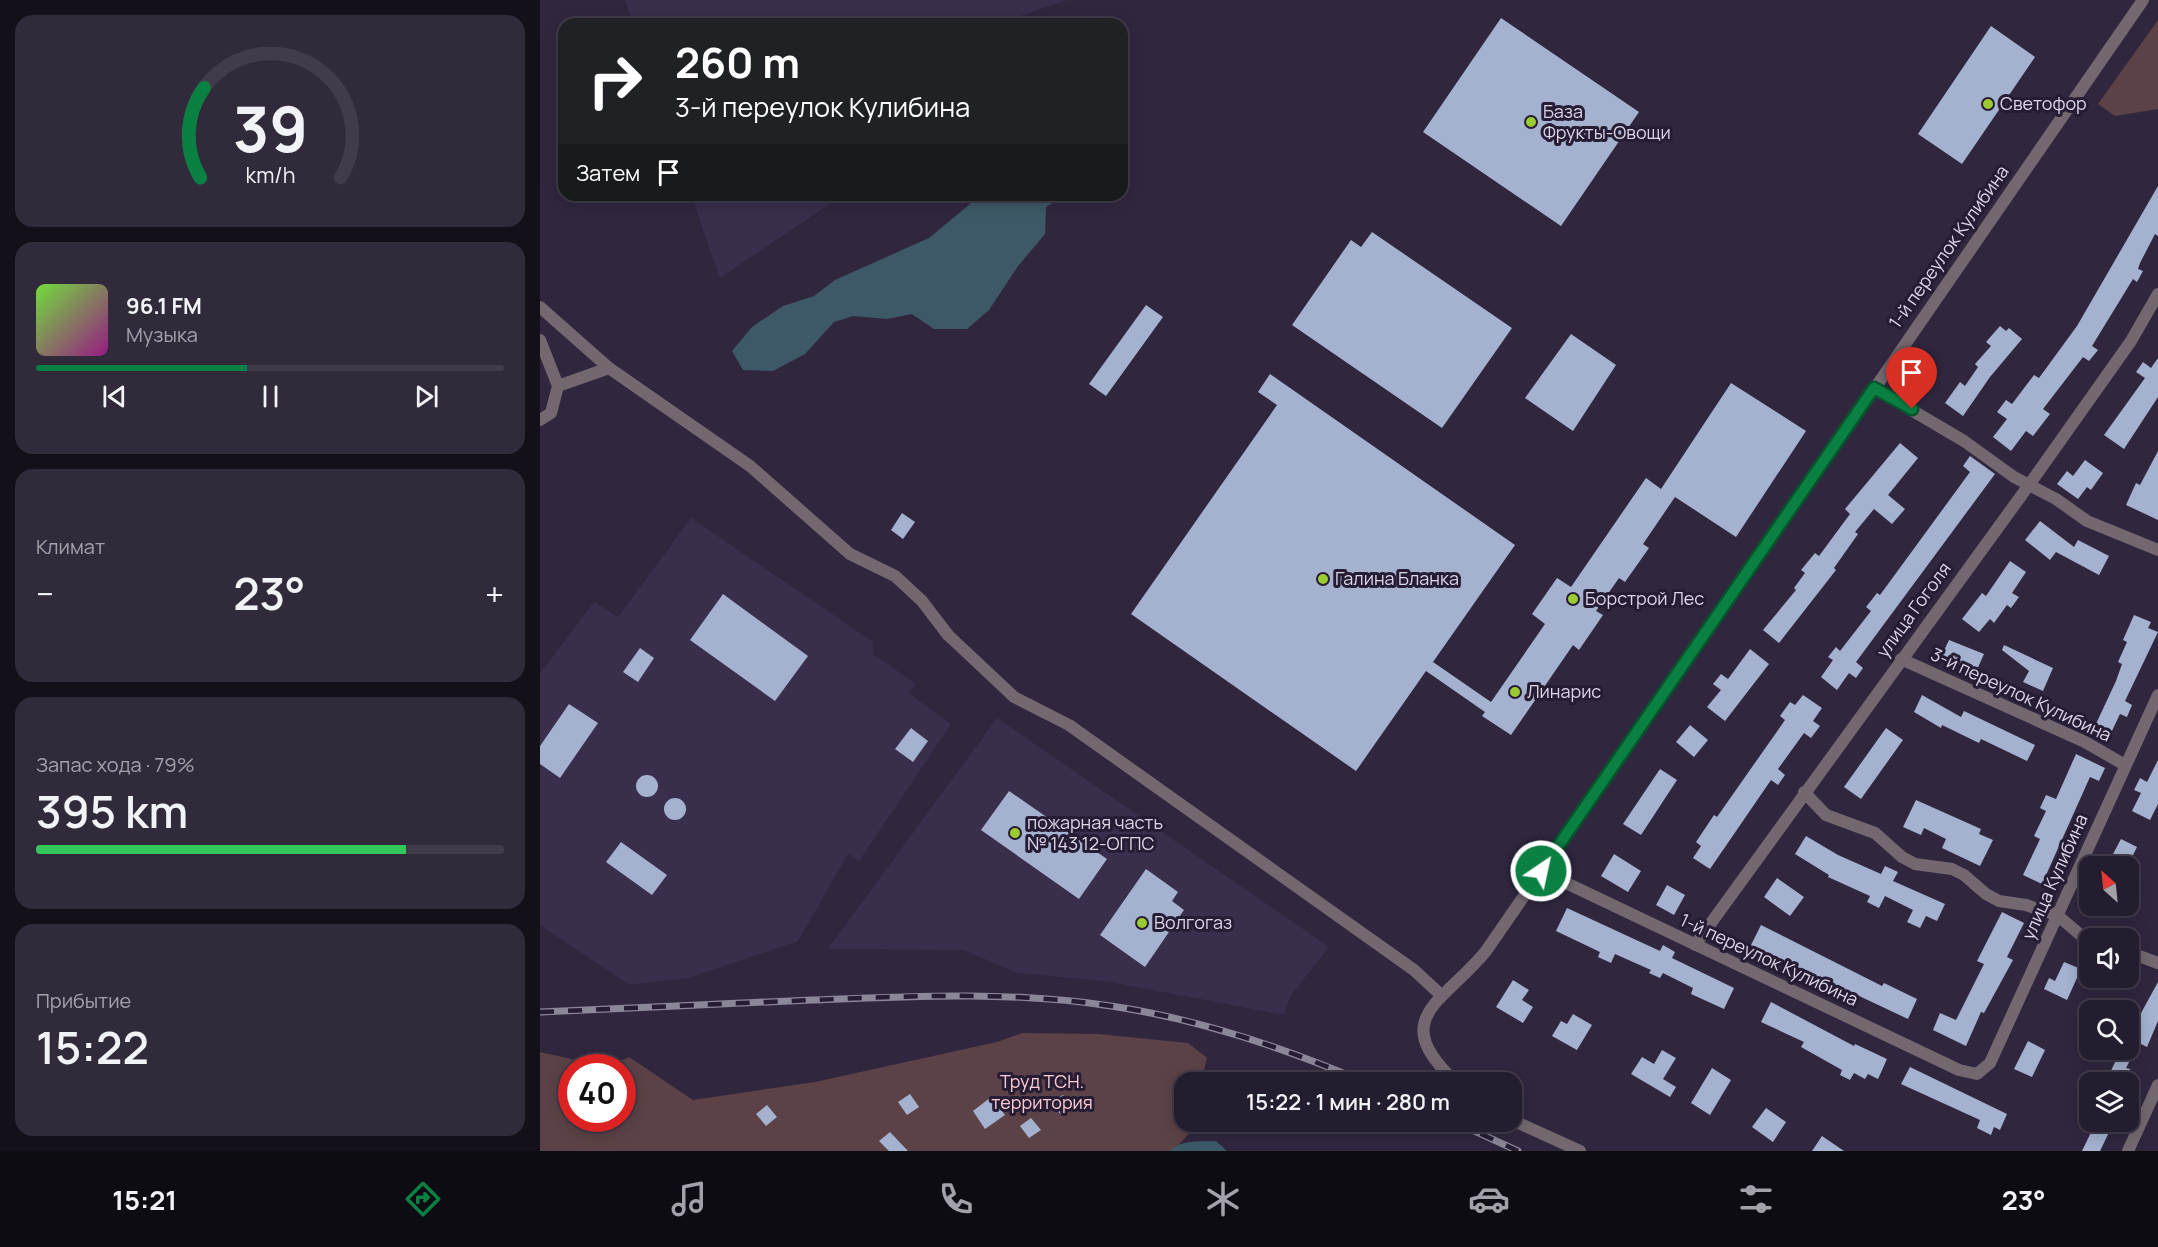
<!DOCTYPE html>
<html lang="ru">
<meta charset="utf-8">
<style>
:root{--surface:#241d2f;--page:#302a3b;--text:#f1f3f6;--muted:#a3a2aa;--line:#413b4b;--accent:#0b8043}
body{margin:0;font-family:Manrope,sans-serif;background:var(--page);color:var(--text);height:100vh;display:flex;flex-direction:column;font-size:22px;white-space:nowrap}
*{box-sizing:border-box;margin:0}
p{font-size:20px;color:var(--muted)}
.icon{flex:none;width:33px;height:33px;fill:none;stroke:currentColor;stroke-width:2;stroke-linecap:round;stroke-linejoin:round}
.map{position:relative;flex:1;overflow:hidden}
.panel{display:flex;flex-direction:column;gap:15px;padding:15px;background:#14101a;width:540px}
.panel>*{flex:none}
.hud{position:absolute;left:18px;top:18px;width:570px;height:183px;border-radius:18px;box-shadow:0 3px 15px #0003,0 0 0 2px var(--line);background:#202124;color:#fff;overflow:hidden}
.needle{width:39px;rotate:333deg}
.buttons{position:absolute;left:1539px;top:856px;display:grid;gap:12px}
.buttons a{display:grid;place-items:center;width:60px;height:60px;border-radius:12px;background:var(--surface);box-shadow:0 3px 15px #0003,0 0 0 2px var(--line);font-size:30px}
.speed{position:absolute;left:18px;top:1054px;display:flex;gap:12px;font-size:30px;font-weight:700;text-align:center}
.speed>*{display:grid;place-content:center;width:78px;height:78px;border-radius:50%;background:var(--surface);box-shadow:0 3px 15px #0003,0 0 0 2px var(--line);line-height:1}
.speed .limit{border:9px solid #d22;background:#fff;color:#111}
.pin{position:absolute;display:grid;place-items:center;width:51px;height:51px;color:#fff;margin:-62px -26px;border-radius:50% 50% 50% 0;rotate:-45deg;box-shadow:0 0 6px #0007}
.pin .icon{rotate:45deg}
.me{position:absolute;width:66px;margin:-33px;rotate:34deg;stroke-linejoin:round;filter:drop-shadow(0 0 4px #0008)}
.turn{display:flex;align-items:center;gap:21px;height:126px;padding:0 18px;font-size:27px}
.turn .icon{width:78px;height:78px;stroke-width:2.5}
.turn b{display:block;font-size:42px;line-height:51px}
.then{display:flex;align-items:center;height:57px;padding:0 18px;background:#0003;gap:12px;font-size:22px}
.big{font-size:45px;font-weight:600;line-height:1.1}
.panel .tile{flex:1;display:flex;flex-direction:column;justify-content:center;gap:9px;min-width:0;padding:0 21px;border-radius:18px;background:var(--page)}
.panel .dial{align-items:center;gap:0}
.dial svg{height:156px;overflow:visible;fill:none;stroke:var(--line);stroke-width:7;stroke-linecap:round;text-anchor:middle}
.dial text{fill:var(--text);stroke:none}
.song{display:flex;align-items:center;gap:18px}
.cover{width:72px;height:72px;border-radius:9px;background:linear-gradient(135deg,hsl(100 70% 55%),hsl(310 70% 35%))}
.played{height:6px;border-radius:3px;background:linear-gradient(90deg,var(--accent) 45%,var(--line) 45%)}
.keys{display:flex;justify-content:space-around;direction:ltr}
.heat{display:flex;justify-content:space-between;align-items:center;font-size:33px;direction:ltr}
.charge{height:9px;border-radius:4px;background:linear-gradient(90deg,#34c759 79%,var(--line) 0)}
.trip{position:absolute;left:634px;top:1072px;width:348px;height:60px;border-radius:18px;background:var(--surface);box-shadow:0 3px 15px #0003,0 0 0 2px var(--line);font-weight:600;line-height:60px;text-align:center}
.menu{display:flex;height:96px;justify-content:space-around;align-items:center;background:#0e0c13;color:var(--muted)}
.menu .icon{width:42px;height:42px}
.menu .current{color:var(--accent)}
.menu b{font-size:27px;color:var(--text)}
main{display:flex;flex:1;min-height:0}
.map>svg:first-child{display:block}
</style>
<main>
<section class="panel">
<div class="tile dial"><svg viewBox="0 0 100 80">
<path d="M14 69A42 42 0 1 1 86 69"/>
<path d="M14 69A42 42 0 0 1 16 23" stroke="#0b8043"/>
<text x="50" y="56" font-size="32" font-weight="700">39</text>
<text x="50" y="72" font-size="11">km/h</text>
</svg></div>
<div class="tile">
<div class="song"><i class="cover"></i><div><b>96.1 FM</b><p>Музыка</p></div></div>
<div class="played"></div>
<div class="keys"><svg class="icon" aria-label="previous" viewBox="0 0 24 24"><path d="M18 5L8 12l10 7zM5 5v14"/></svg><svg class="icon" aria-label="pause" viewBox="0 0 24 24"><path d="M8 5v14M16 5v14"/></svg><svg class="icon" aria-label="next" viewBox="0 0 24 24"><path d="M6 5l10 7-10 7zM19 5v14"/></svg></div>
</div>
<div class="tile"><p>Климат</p>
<div class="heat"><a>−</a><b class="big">23°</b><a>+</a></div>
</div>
<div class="tile"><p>Запас хода · 79%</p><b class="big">395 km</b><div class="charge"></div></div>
<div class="tile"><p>Прибытие</p><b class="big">15:22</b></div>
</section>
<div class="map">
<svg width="1618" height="1151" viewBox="0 0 1618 1151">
<rect width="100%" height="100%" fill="#30273f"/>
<!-- built -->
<path fill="#392e4c" d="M85 0H527L457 24H93Z
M151 195H303L180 278Z
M151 518 333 642V654L376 684 368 693 411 724 319 861 308 854 258 941 148 978 90 985 0 925V674L54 602 78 617Z
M457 718 789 947 751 995 744 1015 565 981 477 973 424 950 288 949Z"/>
<!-- green -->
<path fill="#5c4246" d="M1618 20V109L1575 116 1558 104Z
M482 1033 558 1034 648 1043 667 1058 664 1070 653 1083H645V1091L635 1102 645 1114V1122H651L655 1127 633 1151H0V1052L58 1065 54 1068H32L31 1082 27 1086 31 1084 32 1119H82V1068H66L89 1057 153 1100 275 1082 457 1042Z"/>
<!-- water -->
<path fill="#3d5967" d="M441 195H525L506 207 505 234 478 266 449 310 427 329H394L372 314 347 319 313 316 294 322 265 354 233 371 203 370 192 351 212 327 243 306 274 296 295 280 389 238Z
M676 1141 687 1151H630C641 1139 661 1142 676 1141Z"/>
<!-- building -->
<path fill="#a4b2cf" d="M961 18 1099 112 1021 226 883 132Z
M1451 26 1495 57 1422 164 1378 134Z
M1618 186V236L1615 234 1600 263 1598 269 1603 271 1597 282 1593 279 1552 346 1558 350 1549 361 1543 357 1503 409 1510 414 1493 436 1486 431 1471 451 1453 437 1467 419 1457 412 1466 400 1472 404 1494 375 1499 378 1537 326Z
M832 232 972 328 902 428 752 325 811 240 821 247Z
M606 305 623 317 566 396 549 384Z
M1460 326 1466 331 1469 328 1482 339 1450 377 1423 416 1405 403 1420 382 1425 386 1438 367 1435 364 1451 346 1446 342Z
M1031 334 1076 365 1033 431 985 398Z
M1618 358V397L1584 449 1564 435 1605 378 1596 372 1603 362 1611 368Z
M730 374 975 545 893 662 951 702 1005 624 992 614 1017 578 1031 587 1106 478 1121 489 1191 383 1266 431 1196 537 1135 497 1103 544 1109 548 1085 582 1079 578 1056 611 1063 615 1039 650 1033 645 971 735 942 716 945 712 886 671 816 771 591 614 737 405 718 392Z
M1360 443 1378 458 1348 495 1365 509 1352 524 1334 509 1315 532 1318 534 1294 568 1296 570 1239 643 1223 630 1256 590 1254 588 1265 573 1261 570 1275 553 1279 556 1310 514 1305 509Z
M1618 451V520L1586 505 1596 483 1600 485Z
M1430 456 1455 474 1316 662 1323 668 1316 678 1309 673 1297 690 1281 677 1293 660 1288 657 1296 647 1300 651 1331 611 1326 607 1337 593 1340 595 1430 472 1423 466Z
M1545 460 1563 473 1551 490 1547 487 1538 499 1517 484 1527 471 1533 476Z
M362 513 375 522 363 539 351 530Z
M1500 521 1534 547 1538 540 1569 556 1559 575 1516 552 1510 560 1485 540Z
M1470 561 1486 572 1472 593 1479 597 1471 608 1467 605 1454 623 1450 619 1439 632 1422 619 1442 593 1446 596Z
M183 594 268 656 235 701 150 640Z
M1594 615 1611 622 1608 628 1618 632 1585 701 1592 705 1587 717 1580 714 1571 733 1555 726 1576 681 1582 664 1578 662 1587 642 1583 640Z
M1409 640 1444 654 1436 672 1401 657Z
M1464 645 1513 668 1503 691 1483 682 1489 671 1462 650Z
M100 648 114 658 98 682 83 672Z
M1210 649 1229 664 1185 721 1167 707 1181 690 1173 684 1181 674 1188 679Z
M1263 695 1282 708 1273 721 1280 726 1271 738 1264 733 1238 769 1245 775 1238 785 1231 780 1170 869 1153 858 1161 846 1156 842 1174 815 1177 817 1245 720 1240 716 1250 702 1255 705Z
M1382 695 1421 717 1424 711 1495 745 1487 761 1441 739 1439 743 1402 725 1401 728 1374 712Z
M29 704 58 723 20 778 0 764V746Z
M1150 725 1168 740 1154 757 1136 742Z
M371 728 388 741 373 762 355 749Z
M1346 728 1363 740 1321 799 1304 787Z
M1536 754 1565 768 1559 781 1550 777 1502 884 1483 875 1500 839 1494 836 1506 811 1500 808 1506 795 1516 799Z
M1618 760V804L1610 820 1592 811 1601 793 1594 790 1600 778 1607 782Z
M1120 769 1137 780 1101 835 1083 824Z
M96 786a11 11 0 1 1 22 0a11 11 0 1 1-22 0Z
M469 791 567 859 539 899 441 830Z
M124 809a11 11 0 1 1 22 0a11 11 0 1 1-22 0Z
M1376 800 1441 829 1439 834 1453 840 1440 866 1402 848 1406 839 1384 828 1381 835 1363 827Z
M1266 836 1298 855 1341 874 1345 866 1358 872 1353 881 1405 904 1397 921 1386 916 1380 928 1367 922 1373 910 1345 896 1339 908 1327 902 1330 896 1288 877 1289 875 1255 854Z
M1581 839 1597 847 1587 867H1566Z
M81 842 127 875 112 895 66 862Z
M1074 854 1101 871 1088 892 1061 876Z
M606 869 638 892 632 901 644 910 605 967 560 935Z
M1237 878 1264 897 1250 916 1224 897Z
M1127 885 1145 895 1134 915 1116 905Z
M1027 908 1120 951 1123 945 1135 952 1132 958 1194 988 1184 1009 1151 994 1153 988 1123 973 1120 978 1109 973 1111 970 1075 954 1071 963 1058 957 1060 952 1016 931Z
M1462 912 1484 923 1467 957 1473 960 1444 1013 1441 1012 1426 1046 1393 1030 1400 1013 1416 1020 1444 964 1437 961Z
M1221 925 1342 986 1344 983 1377 999 1368 1019 1211 945Z
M1524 962 1541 969 1527 1000 1504 989 1509 978 1515 981Z
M973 980 989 990 982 1000 993 1007 983 1023 956 1007Z
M1618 982V1021L1607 1047 1599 1043 1586 1068 1590 1069 1584 1083H1565L1581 1050H1588V1037Z
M1231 1002 1314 1046 1315 1044 1347 1059 1338 1079 1328 1074 1325 1079 1314 1073 1310 1080 1300 1075 1302 1070 1261 1047 1264 1042 1221 1022Z
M1033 1014 1052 1025 1037 1050 1012 1036 1021 1021 1027 1024Z
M1488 1041 1505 1050 1492 1077 1474 1069Z
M1122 1050 1136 1058 1123 1079 1136 1087 1130 1097 1091 1074 1102 1057 1114 1064Z
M1370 1067 1467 1114 1460 1130 1454 1127 1451 1135 1437 1128 1440 1120 1361 1084Z
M1172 1068 1191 1080 1170 1115 1151 1103Z
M370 1094 379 1107 367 1115 358 1102Z
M523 1095 532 1107 521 1115 511 1102Z
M451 1097 465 1115 445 1129 433 1111Z
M227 1105 237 1117 226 1126 216 1114Z
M1226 1108 1246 1122 1233 1142 1212 1127Z
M491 1118 501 1130 489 1138 480 1126Z
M1556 1122H1574L1560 1151H1542Z
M350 1132 368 1151H349L339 1141Z
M1282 1136 1304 1151H1272Z"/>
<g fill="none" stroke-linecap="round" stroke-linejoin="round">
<!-- minor -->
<path stroke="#736870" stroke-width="12" d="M0 307 69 368 210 466 310 554 355 576 382 601 408 635 474 697 529 725 874 970 901 995
M0 340 18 386
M18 386 69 368
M1334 388 1424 441 1474 477 1516 499 1547 521 1618 550
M0 420 11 413 18 386
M1361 659 1545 742 1585 765
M1264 792 1286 815 1335 833 1362 857 1375 864 1412 869 1424 875 1446 894 1459 901 1486 905 1517 915 1550 943
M1001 871 1419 1070 1437 1074 1450 1063 1618 695
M1155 945 1489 485 1591 341 1618 294
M1588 952 1618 963
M1588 1151 1618 1085"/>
<!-- tertiary -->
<path stroke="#736870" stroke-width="12" d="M917 1083C845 1018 905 1002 946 951L1603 0
M972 1120 1040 1151"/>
<!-- rail casing -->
<g stroke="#8c8699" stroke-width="7">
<path id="rail" d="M0 1012C91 1008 181 1004 272 1000 372 996 472 991 571 1006 659 1019 745 1048 827 1083
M915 1122 978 1151"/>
</g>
<!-- rail -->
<use href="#rail" stroke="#261d35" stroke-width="4.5" stroke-dasharray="14" stroke-linecap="butt"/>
</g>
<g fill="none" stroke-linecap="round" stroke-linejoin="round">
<!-- route casing -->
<g stroke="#07532c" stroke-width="15">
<path id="route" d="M1001 871 1334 388 1372 409"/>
</g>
<!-- route -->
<use href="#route" stroke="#0b8043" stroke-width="10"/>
</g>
<!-- markers -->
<g fill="#9cca31" stroke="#261d35" stroke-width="2">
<circle cx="1448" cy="104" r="6"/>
<circle cx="991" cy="122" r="6"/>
<circle cx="783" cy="579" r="6"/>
<circle cx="1033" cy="599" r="6"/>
<circle cx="975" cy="692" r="6"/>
<circle cx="475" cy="833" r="6"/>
<circle cx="602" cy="923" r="6"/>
</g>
<g text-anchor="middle" stroke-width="6" stroke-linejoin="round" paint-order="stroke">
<!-- poi labels -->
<g font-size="18" fill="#dcd7e7" stroke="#261d35" text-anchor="start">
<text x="1460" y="110">Светофор</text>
<text x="1003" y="118">База<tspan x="1003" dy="21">Фрукты-Овощи</tspan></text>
<text x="795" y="585">Галина Бланка</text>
<text x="1045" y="605">Борстрой Лес</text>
<text x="987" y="698">Линарис</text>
<text x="487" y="829">пожарная часть<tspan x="487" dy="21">№ 143 12-ОГПС</tspan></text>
<text x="614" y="929">Волгогаз</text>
</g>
<!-- street labels -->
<g font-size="18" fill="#dcd7e7" stroke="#261d35">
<text transform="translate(1409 247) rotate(-55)" y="6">1-й переулок Кулибина</text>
<text transform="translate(1374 610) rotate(-54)" y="6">улица Гоголя</text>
<text transform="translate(1481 695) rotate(25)" y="6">3-й переулок Кулибина</text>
<text transform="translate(1515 877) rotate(-66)" y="6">улица Кулибина</text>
<text transform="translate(1229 960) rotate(25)" y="6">1-й переулок Кулибина</text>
</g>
<!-- park labels -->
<g font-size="18" fill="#fdccd2" stroke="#261d35">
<text x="502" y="1088">Труд ТСН.<tspan x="502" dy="21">территория</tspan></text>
</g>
</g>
</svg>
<div class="buttons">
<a><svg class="needle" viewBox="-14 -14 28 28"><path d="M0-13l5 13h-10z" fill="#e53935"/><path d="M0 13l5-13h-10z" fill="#a3a2aa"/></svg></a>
<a><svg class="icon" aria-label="sound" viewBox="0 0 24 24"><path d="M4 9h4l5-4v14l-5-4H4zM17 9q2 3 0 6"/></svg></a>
<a><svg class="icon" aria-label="search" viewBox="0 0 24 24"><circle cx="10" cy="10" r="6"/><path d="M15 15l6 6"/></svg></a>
<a><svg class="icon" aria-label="layers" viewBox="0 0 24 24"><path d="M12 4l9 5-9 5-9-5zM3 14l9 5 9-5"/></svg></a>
</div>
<div class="speed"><div class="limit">40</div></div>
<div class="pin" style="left:1372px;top:409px;background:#d93025"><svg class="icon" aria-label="arrive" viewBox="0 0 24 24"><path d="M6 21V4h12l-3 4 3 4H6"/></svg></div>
<svg class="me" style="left:1001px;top:871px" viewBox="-20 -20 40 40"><circle r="17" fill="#0b8043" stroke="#fff" stroke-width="3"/><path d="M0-11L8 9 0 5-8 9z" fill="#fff"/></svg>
<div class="trip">15:22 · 1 мин · 280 m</div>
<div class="hud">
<div class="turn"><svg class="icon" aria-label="right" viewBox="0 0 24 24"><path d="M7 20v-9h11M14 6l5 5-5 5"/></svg><div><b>260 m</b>3-й переулок Кулибина</div></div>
<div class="then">Затем<svg class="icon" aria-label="arrive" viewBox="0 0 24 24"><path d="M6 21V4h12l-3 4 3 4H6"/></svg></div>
</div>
</div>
</main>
<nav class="menu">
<b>15:21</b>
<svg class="icon current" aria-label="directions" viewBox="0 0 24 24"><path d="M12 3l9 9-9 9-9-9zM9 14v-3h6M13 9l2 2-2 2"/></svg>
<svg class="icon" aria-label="music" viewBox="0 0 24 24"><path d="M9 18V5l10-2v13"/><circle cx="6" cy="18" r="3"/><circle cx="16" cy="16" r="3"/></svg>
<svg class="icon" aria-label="phone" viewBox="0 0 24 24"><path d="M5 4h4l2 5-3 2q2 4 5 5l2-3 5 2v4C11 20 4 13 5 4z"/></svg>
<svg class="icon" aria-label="climate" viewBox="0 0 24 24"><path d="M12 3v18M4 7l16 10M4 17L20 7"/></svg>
<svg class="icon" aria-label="car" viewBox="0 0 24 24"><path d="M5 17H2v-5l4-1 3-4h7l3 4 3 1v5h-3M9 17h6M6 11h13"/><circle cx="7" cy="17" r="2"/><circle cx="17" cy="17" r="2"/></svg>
<svg class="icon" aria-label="filters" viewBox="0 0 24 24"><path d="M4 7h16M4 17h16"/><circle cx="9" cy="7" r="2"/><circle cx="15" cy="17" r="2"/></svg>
<b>23°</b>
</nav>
